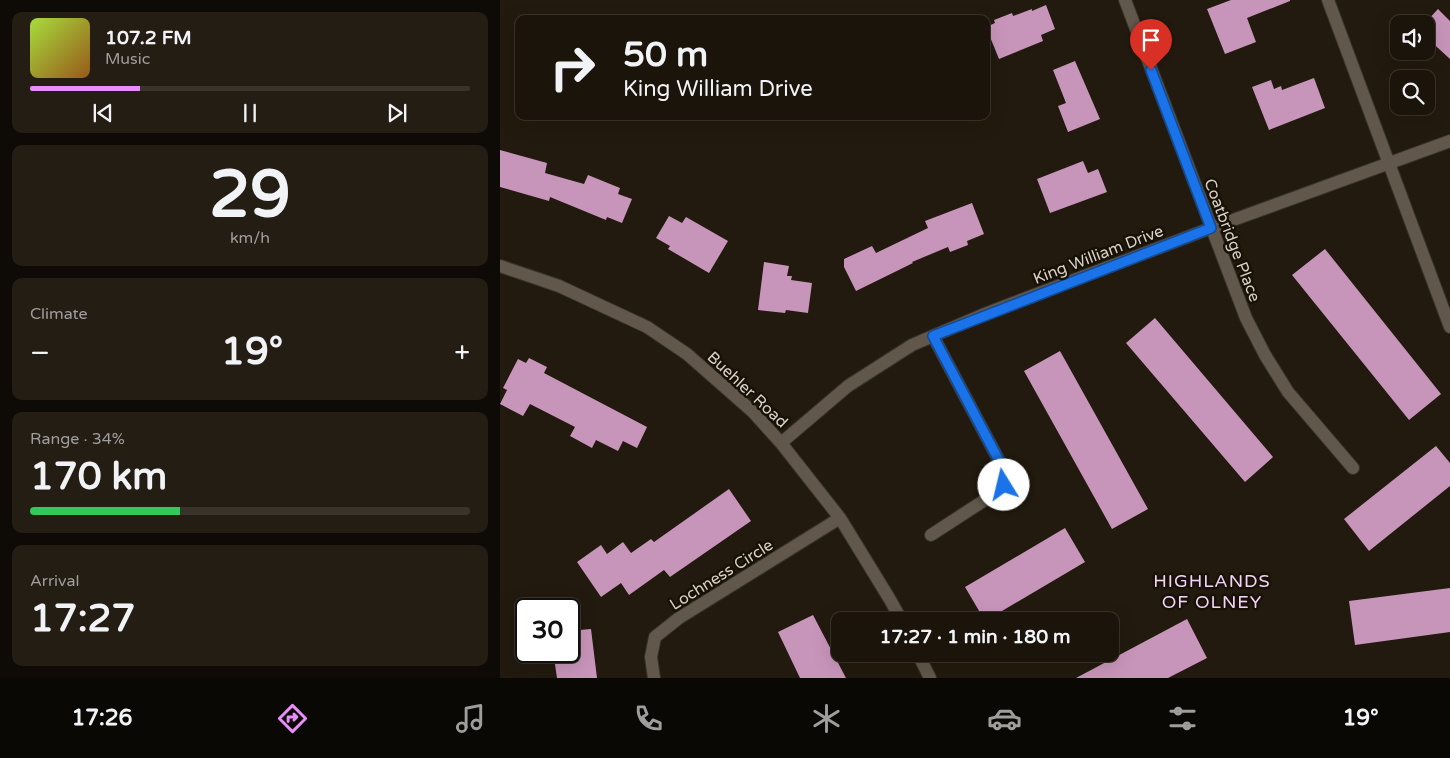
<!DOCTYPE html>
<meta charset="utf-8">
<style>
:root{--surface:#1a140a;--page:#231d13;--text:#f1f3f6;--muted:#9f9e9c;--line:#38332b;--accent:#ea8dfc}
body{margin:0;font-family:"Varela Round",sans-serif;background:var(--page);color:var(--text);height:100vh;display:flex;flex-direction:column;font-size:19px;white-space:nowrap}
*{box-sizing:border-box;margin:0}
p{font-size:16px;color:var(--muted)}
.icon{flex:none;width:28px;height:28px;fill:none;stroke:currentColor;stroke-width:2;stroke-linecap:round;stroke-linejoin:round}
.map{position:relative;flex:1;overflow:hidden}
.details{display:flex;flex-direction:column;gap:12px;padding:12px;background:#0e0b06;width:500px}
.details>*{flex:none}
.guide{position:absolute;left:15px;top:15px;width:475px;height:105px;border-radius:10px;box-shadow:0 5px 20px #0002,0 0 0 1px var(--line);background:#1a140a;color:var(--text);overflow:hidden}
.controls{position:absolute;left:890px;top:15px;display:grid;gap:10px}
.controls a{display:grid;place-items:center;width:45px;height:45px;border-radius:10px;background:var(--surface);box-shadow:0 5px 20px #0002,0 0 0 1px var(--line);font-size:25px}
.speed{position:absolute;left:15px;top:598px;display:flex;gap:10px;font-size:25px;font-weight:700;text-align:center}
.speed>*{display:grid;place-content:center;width:65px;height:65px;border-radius:50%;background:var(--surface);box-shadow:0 5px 20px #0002,0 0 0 1px var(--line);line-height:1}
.speed .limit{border:2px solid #111;border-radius:8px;background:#fff;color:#111}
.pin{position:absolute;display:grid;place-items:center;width:42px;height:42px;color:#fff;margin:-51px -21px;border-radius:50% 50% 50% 0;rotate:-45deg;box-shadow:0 0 5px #0007}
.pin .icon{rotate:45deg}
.me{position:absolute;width:55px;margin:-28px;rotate:351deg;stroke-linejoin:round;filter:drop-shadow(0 0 4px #0008)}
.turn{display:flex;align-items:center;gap:18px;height:105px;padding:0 25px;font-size:22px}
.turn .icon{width:65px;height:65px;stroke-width:2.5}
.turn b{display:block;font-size:35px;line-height:42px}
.big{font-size:38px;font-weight:800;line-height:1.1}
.details .widget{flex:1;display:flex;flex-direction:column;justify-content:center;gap:8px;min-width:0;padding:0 18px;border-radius:10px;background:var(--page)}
.details .dial{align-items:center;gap:0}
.dial b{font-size:65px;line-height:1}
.song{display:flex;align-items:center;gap:15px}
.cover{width:60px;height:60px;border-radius:8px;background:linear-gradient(135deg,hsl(80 70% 55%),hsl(30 70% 35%))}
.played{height:5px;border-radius:2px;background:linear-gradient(90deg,var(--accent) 25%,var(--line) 25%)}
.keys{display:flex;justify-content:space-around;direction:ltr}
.heat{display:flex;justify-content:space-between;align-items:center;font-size:28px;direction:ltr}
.charge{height:8px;border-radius:4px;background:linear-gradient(90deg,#34c759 34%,var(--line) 0)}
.trip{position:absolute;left:331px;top:612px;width:288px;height:50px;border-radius:10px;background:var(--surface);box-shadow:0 5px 20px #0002,0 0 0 1px var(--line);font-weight:800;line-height:50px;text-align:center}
.dock{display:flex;height:80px;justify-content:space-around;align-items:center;background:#0a0804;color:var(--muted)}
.dock .icon{width:35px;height:35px}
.dock .selected{color:var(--accent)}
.dock b{font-size:22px;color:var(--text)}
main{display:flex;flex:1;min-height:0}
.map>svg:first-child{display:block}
</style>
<main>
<section class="details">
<div class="widget">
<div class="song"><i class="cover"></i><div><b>107.2 FM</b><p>Music</p></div></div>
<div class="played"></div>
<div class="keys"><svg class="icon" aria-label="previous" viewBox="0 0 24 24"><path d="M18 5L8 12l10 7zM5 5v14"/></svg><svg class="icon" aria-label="pause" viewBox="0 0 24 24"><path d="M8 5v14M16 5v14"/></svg><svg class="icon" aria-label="next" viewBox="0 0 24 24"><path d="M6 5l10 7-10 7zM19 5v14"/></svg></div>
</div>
<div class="widget dial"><b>29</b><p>km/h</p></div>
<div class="widget"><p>Climate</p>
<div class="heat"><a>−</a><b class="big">19°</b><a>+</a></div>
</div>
<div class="widget"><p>Range · 34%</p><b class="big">170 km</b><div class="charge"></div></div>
<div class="widget"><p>Arrival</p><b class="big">17:27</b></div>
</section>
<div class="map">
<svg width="950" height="678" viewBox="0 0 950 678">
<rect width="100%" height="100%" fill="#221a0e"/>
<!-- building -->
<path fill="#c895ba" d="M731 0H790V1L747 18 756 42 725 54 707 9Z
M546 5 555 29 541 35 543 41 499 59 486 27 495 23 494 20 512 13 513 16 532 9V11Z
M938 9 950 21V59L926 37V22Z
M575 61 600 119 568 132 558 106 566 103 553 70Z
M814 78 825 108 769 130 752 87 771 80 774 89 781 86 782 90Z
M0 150 47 163 45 173 84 184 88 175 120 188 118 194 132 199 122 223 107 217 106 220 50 197 49 201 0 187Z
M583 161 588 173 598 169 607 192 550 213 537 179Z
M472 203 484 234 467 241 468 245 450 252 448 247 412 262 413 263 356 291 344 267V259L372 246 376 253 428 228 425 221Z
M169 216 182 223 186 217 228 241 209 273 168 249 170 246 156 238Z
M825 249 941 394 909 420 792 275Z
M264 262 289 266 287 276H292L291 280 312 283 308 313 286 310 285 313 258 310Z
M655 318 773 457 745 482 626 343Z
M560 351 648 509 612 529 524 371Z
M29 358 47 367 44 373 147 427 137 448 123 441 118 451 96 440 92 448 70 436 75 427 30 404 23 416 0 404 7 390 3 388 18 359 26 363Z
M936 446 950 463V486L869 551 844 519Z
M229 489 251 521 170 577 164 570 129 595 121 583 101 597 77 562 101 545 107 554 123 542 131 553 151 539 154 542Z
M565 528 585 562 485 621 465 587Z
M950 588V632L855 645 849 601Z
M313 615 346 678H300L278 632Z
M687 619 707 658 668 678H576Z
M91 629 97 678H57L53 651H69V631Z"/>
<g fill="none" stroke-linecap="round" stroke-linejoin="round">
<!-- lane casing -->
<g stroke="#38322c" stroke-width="14">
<path id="lane" d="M828 0 950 327"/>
</g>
<!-- street casing -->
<g stroke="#38322c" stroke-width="14">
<path id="street" d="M625 0 746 318 765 355 788 392 853 468
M0 266 59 286 147 327 187 354 253 412 281 443 340 518 389 598 402 621
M281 443 348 386 412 345 433 336 487 313 711 228 950 141
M431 535 491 496 504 485V470L433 336
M418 654 430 678
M154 678 151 657 155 637 179 618 340 518"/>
</g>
<!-- lane -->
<use href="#lane" stroke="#61584b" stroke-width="12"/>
<!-- street -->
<use href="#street" stroke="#61584b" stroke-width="12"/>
</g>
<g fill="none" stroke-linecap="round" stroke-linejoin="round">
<!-- route casing -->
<g stroke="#114b97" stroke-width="12">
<path id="route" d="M504 485V470L433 336 711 228 651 70"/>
</g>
<!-- route -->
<use href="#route" stroke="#1a73e8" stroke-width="9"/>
</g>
<g text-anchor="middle" stroke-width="5" stroke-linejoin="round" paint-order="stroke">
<!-- street labels -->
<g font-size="16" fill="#d7d1ca" stroke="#181106">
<text transform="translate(733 240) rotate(69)" y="6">Coatbridge Place</text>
<text transform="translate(598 254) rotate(-21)" y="6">King William Drive</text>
<text transform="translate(248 389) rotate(43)" y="6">Buehler Road</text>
<text transform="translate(221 574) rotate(-32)" y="6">Lochness Circle</text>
</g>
<!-- neighbourhood labels -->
<g font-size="18" letter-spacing="1" fill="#f3d4f9" stroke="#181106">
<text x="712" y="587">HIGHLANDS<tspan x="712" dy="21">OF OLNEY</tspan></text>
</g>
</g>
</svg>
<div class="controls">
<a><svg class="icon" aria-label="sound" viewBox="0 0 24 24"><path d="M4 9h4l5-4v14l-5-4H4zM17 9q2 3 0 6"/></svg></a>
<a><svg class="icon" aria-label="search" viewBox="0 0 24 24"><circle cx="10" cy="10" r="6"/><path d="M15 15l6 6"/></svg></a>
</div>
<div class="speed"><div class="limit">30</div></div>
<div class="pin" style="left:651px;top:70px;background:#d93025"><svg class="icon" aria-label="arrive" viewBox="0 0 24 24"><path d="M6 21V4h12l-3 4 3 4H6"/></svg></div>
<svg class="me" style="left:504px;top:485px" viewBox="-20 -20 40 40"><circle r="19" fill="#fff"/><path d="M0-13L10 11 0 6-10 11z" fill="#1a73e8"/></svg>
<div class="trip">17:27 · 1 min · 180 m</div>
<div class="guide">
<div class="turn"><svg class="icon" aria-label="right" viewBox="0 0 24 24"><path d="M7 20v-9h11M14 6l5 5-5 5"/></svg><div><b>50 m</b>King William Drive</div></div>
</div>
</div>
</main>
<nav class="dock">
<b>17:26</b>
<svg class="icon selected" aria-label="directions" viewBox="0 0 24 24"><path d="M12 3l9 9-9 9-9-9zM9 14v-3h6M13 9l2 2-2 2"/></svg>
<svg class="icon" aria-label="music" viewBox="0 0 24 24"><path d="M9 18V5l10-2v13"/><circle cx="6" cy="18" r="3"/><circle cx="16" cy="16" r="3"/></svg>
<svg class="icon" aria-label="phone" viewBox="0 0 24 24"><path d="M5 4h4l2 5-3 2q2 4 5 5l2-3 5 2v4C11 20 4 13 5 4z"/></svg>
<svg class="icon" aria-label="climate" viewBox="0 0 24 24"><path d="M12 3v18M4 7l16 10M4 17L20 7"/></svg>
<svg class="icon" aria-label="car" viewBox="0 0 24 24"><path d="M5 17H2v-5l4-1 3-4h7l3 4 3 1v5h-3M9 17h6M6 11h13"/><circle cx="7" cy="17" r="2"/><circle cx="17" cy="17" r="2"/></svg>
<svg class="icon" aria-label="filters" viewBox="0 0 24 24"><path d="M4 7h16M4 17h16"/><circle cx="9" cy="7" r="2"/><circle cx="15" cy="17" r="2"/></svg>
<b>19°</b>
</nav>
